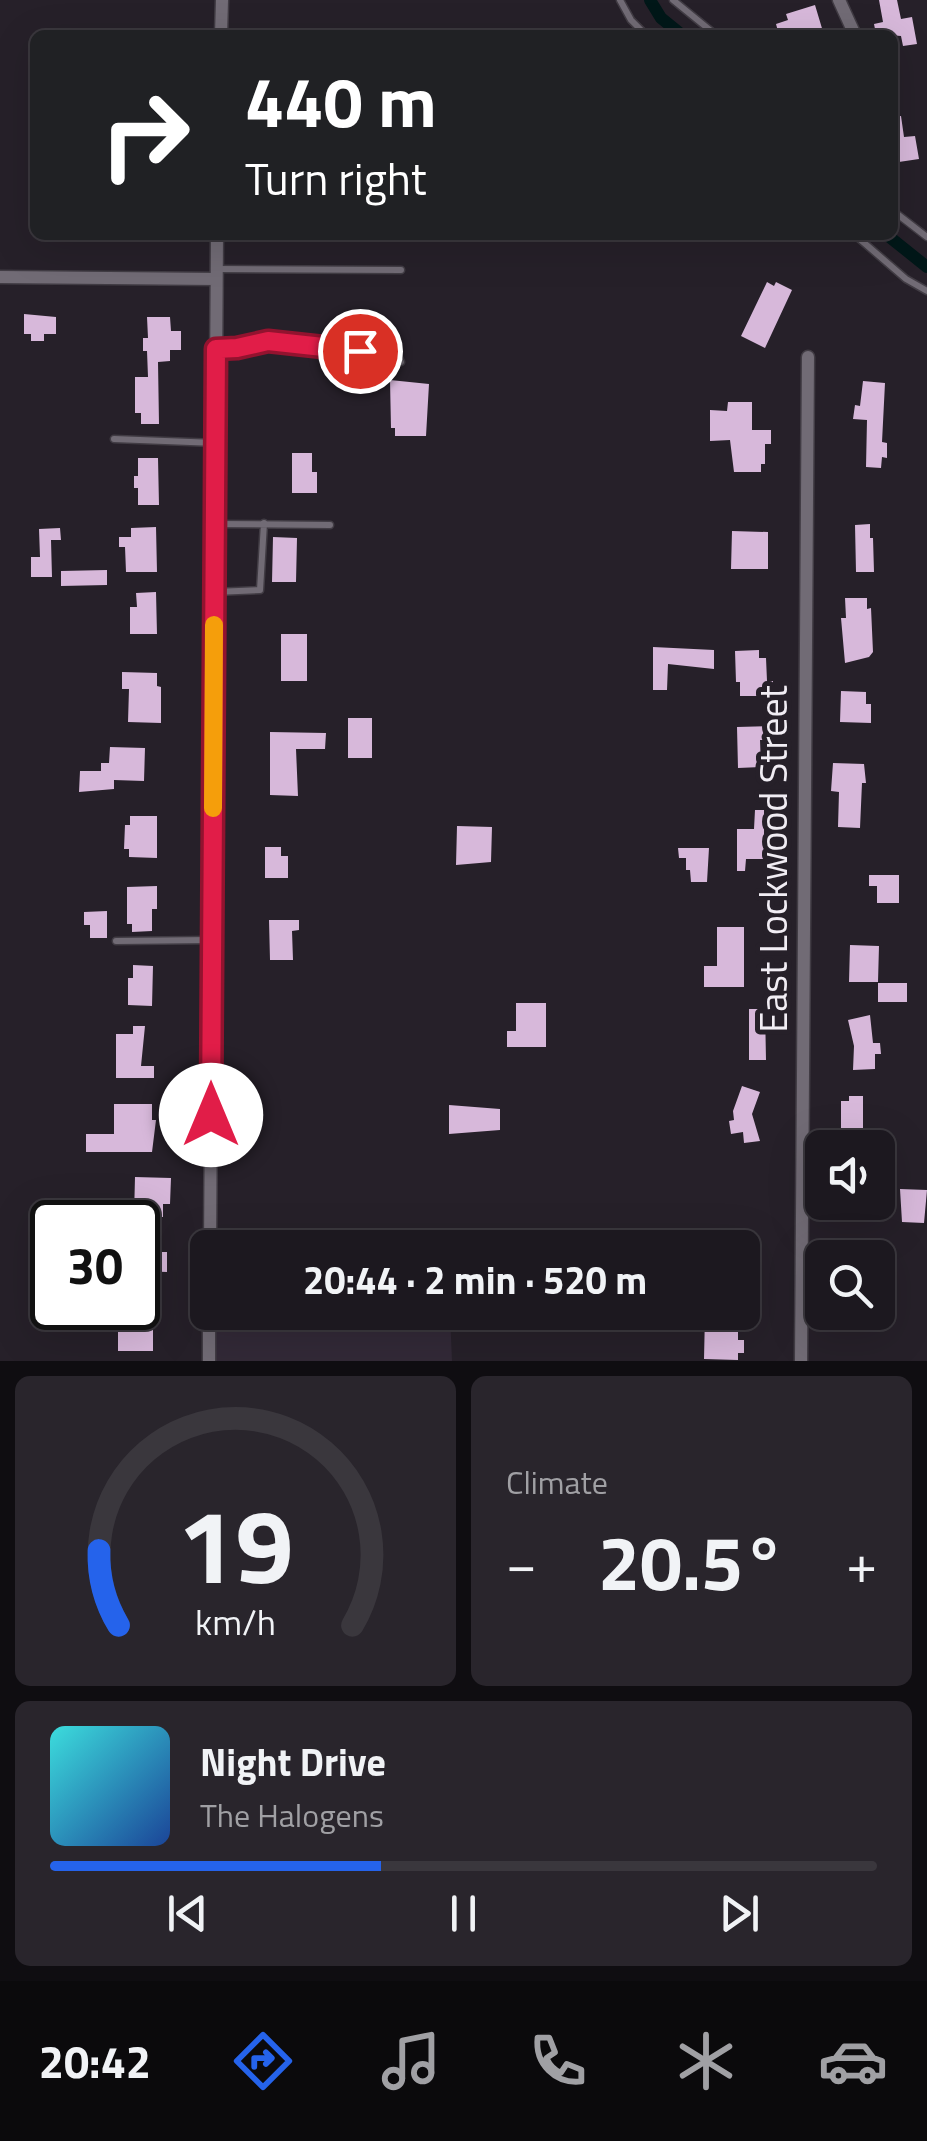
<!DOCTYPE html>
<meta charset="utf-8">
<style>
:root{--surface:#1c181f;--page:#29252c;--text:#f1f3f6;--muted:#a0a0a4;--line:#3a373d;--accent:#2563eb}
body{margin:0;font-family:"Titillium Web",sans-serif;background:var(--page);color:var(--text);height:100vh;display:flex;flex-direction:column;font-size:38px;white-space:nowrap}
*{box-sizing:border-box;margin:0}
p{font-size:32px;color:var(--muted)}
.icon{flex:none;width:55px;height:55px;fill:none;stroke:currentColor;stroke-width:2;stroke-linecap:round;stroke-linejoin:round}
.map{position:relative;height:1361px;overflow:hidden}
.sheet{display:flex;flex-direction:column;gap:15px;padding:15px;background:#0f0d11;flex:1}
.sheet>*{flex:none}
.hud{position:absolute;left:30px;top:30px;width:868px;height:210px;border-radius:15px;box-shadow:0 10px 40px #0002,0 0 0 2px var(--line);background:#202124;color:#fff;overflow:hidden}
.fabs{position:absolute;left:805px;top:1130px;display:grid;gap:20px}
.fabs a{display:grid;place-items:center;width:90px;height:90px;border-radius:15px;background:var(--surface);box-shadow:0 10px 40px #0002,0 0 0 2px var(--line);font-size:50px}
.speed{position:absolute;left:30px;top:1200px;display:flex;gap:20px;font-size:50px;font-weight:700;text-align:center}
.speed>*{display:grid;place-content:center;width:130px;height:130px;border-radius:50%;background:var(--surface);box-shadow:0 10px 40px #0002,0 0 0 2px var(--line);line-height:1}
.speed .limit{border:5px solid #111;border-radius:15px;background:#fff;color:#111}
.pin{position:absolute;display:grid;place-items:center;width:85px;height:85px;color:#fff;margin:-42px;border:5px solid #fff;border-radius:50%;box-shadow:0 2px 10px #0007}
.me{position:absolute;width:110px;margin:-55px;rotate:0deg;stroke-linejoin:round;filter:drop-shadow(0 0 8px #0008)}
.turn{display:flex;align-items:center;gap:35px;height:210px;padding:0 50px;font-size:45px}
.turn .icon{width:130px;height:130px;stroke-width:2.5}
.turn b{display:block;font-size:70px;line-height:85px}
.big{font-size:75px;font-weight:700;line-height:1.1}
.sheet .tile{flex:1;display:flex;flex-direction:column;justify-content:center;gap:15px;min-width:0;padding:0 35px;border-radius:15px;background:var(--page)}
.sheet .dial{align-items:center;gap:0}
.dial svg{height:260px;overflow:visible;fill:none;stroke:var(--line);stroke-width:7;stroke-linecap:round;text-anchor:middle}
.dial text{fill:var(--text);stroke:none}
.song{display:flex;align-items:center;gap:30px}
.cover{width:120px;height:120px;border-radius:15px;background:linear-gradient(135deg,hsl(180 70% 55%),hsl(220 70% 35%))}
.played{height:10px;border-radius:5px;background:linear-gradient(90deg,var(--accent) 40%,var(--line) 40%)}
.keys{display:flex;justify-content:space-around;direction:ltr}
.heat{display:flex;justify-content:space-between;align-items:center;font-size:55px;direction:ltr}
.sheet .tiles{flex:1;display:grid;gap:15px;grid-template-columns:1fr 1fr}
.tile:last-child{grid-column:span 2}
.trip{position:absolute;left:190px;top:1230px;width:570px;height:100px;border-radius:15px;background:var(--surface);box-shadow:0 10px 40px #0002,0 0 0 2px var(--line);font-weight:700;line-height:100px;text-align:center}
.tabs{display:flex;height:160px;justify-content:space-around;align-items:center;background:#0b0a0c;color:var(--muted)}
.tabs .icon{width:70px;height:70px}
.tabs .active{color:var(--accent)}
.tabs b{font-size:45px;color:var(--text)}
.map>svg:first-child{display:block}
</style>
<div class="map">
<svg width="927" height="1361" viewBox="0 0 927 1361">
<rect width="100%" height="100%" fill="#262029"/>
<!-- built -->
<path fill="#322937" d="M209 1313H450L452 1361H209Z"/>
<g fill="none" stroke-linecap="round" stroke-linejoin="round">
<!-- canal -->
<path stroke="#001718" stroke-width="12" d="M650 0 661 18 682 35
M887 235 927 267"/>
</g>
<!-- building -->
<path fill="#d7b8da" d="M879 0H897L901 19 912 17 917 44 903 46 901 36 876 34 874 24 883 22Z
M815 5 824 35H779L776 24 788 20 786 14Z
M901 116 904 137 915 136 919 159 892 163V117Z
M767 282 774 286 776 282 792 290 765 348 741 336Z
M24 314 56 317V334H44V341H31V334H24Z
M147 317H170L171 331H181V350H170V361L158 362 159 424H141V413H135V377H148L147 351H143V338H148Z
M390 380 429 384 426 436H395V428H391Z
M863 381 885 383 882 442 887 443V458L882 457 881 468 866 467 867 420 853 419 855 405 860 406Z
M728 402H752V430H771V444H765V464H761V472H734L730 440 710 441V410L727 411Z
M292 453H312V472H317V493H292Z
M138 458H158L159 505H138V488H134V476H138Z
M870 524V538H873L874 572H856L855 525Z
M156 527 157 572H126L125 547H119V537H131V528Z
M60 528 61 540H51L52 577H31V557H40L39 529Z
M732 531 768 532V569H731Z
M273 537 297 538 296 582H272Z
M107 570V585L61 586V571Z
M156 592 157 634H130V607H137L136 593Z
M845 598H867V609L871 608 873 652 869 657 845 663 841 618H846Z
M281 634H307V681H281Z
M653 647 714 650V669L668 664 667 690H653Z
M759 650V658H766L767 681H773V696H740V682H736L735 651Z
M122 672 157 673V686L161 687V723L128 722 129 689H122Z
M841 691 866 692V704H871V723L840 722Z
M348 718H372V758H348Z
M768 726V740H760L761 767 738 768 737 727Z
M270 732 326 733 325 749H296L298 796 270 795Z
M110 747 145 748 144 781 114 780V789L79 792 80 771H101V763H109Z
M833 763 864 764 866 783H862L860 828 838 827 839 792 831 791Z
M755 810H764V846H770V859H746L745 871H737V829H754Z
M130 816H157V858L129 857V849H124L125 825H130Z
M457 826 492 827 491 862 456 865Z
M265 847H281V856H288V878H265Z
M678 848H709L707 882H691L690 870H686V858H679Z
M869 875H899V903H877V886H869Z
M157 886V909H152V931L132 932V924H127V887Z
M107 911V938H90V925H84V912Z
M269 920H299V930L292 931 293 960H270Z
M717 927H744V987H704V966H717Z
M850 945 879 946 878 982H849Z
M133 965 153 966 152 1006 128 1005V978H133Z
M878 983H907V1002H878Z
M516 1003H546V1047H507V1031H516Z
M749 1009H765L766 1060H749Z
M870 1015 873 1043H880L881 1054H875V1069L853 1070 854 1046 848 1020Z
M133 1026H145L141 1066H154V1078H116V1034H133Z
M742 1086 760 1092 752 1114 760 1141 744 1143 743 1132 731 1134 729 1121 734 1120 733 1111Z
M849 1096H863V1148H848V1141H841V1101H849Z
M114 1104H152V1120H156L152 1152H86V1134H114Z
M449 1105 500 1109V1130L449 1134Z
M135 1177 171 1178 170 1204H163V1217L134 1216Z
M900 1189 927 1190 924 1223 902 1222Z
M138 1240H158V1252H167V1272L138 1271Z
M118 1309H153V1351H118Z
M705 1314H728L727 1320H738V1340H744V1353H738V1360L704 1359Z"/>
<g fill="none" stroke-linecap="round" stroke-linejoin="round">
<!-- service casing -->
<g stroke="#413c44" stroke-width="9">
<path id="service" d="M620 0 631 20 646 35
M673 0 716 35
M892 210 927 237
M855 235 906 279 927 291
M218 269 401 270
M217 349 237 348 267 341 398 356 401 362
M114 439 216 443
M216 524 330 525
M215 592 260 590 264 523
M116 941 211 940"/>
</g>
<!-- minor casing -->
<g stroke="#413c44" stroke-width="15">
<path id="minor" d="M839 0 855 35
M221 35 222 0
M0 277 216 279
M210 1248 217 235
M209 1361V1312
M801 1361 808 357"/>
</g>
<!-- service -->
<use href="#service" stroke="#716b75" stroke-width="6"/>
<!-- minor -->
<use href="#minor" stroke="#716b75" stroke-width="12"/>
</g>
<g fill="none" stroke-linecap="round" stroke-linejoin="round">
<!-- route casing -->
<g stroke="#92132f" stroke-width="25">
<path id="route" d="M211 1115 216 349 237 348 268 341 360 351"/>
</g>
<!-- route -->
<use href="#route" stroke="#e11d48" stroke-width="18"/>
<!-- slow -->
<path stroke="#f59e0b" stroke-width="18" d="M213 808 214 625"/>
</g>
<g text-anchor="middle" stroke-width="10" stroke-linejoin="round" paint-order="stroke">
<!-- street labels -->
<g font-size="38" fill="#f1edf4" stroke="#262029">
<text transform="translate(774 859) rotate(-90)" y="13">East Lockwood Street</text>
</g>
</g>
</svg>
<div class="fabs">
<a><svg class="icon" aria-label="sound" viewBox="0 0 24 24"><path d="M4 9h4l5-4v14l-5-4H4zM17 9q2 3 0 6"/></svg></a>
<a><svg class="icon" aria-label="search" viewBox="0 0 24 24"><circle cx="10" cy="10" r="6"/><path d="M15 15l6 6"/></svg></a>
</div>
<div class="speed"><div class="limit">30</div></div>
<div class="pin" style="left:360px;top:351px;background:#d93025"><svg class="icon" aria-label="arrive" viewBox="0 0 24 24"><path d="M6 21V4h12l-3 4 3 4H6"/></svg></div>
<svg class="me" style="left:211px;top:1115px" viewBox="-20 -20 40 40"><circle r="19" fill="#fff"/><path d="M0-13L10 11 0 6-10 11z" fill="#e11d48"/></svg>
<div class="trip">20:44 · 2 min · 520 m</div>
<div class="hud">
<div class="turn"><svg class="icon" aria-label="right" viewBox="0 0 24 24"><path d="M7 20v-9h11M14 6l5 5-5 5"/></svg><div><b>440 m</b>Turn right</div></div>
</div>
</div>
<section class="sheet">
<div class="tiles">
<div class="tile dial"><svg viewBox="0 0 100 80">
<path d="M14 69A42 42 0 1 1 86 69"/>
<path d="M14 69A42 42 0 0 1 8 46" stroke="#2563eb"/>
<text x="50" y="56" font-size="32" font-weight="700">19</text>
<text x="50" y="72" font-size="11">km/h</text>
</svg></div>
<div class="tile"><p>Climate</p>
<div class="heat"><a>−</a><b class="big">20.5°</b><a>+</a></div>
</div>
<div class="tile">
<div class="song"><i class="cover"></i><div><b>Night Drive</b><p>The Halogens</p></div></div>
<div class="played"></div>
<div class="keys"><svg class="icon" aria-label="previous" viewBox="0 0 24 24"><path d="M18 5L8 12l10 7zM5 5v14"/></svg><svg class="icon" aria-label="pause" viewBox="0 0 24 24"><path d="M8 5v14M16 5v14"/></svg><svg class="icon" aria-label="next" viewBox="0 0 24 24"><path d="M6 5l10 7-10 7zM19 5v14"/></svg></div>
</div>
</div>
</section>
<nav class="tabs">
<b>20:42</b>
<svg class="icon active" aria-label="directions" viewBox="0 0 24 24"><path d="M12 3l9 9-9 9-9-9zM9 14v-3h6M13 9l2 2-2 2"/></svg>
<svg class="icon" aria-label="music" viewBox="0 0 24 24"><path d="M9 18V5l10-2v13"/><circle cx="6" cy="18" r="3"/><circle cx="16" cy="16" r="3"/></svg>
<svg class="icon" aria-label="phone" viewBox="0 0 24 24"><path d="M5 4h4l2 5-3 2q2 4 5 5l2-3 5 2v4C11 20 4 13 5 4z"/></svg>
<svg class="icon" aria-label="climate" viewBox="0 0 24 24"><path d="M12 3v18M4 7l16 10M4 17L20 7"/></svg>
<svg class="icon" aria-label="car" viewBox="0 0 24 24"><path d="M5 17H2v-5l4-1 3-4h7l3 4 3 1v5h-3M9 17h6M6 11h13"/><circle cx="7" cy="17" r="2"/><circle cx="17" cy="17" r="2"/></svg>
</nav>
